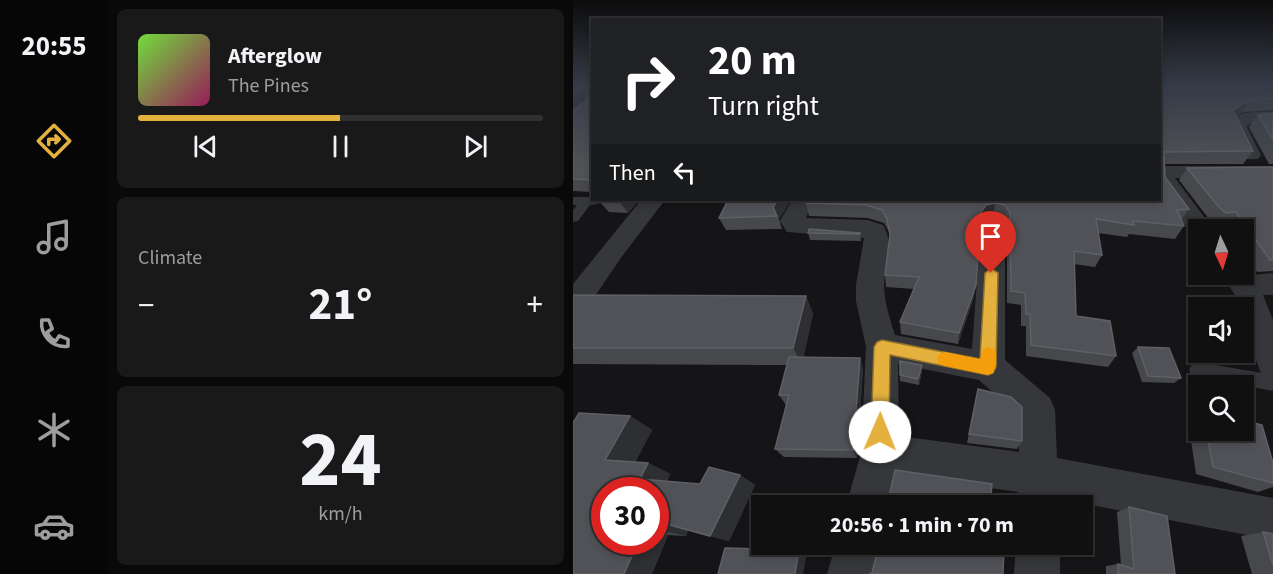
<!DOCTYPE html>
<meta charset="utf-8">
<style>
:root{--surface:#101011;--page:#19191a;--text:#f1f3f6;--muted:#9c9d9f;--line:#303031;--accent:#e4b13f}
body{margin:0;font-family:"Source Sans 3",sans-serif;background:var(--page);color:var(--text);height:100vh;display:flex;flex-direction:column;font-size:22px;white-space:nowrap}
*{box-sizing:border-box;margin:0}
p{font-size:20px;color:var(--muted)}
.icon{flex:none;width:33px;height:33px;fill:none;stroke:currentColor;stroke-width:2;stroke-linecap:round;stroke-linejoin:round}
.map{position:relative;flex:1;overflow:hidden}
.drawer{display:flex;flex-direction:column;gap:9px;padding:9px;background:#090909;width:465px}
.drawer>*{flex:none}
.hud{position:absolute;left:18px;top:18px;width:570px;height:183px;border-radius:0px;box-shadow:0 3px 9px #0003,0 0 0 2px var(--line);background:#202124;color:#fff;overflow:hidden}
.needle{width:39px;rotate:176deg}
.tools{position:absolute;left:615px;top:219px;display:grid;gap:12px}
.tools a{display:grid;place-items:center;width:66px;height:66px;border-radius:0px;background:var(--surface);box-shadow:0 3px 9px #0003,0 0 0 2px var(--line);font-size:30px}
.speed{position:absolute;left:18px;top:477px;display:flex;gap:12px;font-size:30px;font-weight:700;text-align:center}
.speed>*{display:grid;place-content:center;width:78px;height:78px;border-radius:50%;background:var(--surface);box-shadow:0 3px 9px #0003,0 0 0 2px var(--line);line-height:1}
.speed .limit{border:9px solid #d22;background:#fff;color:#111}
.pin{position:absolute;display:grid;place-items:center;width:51px;height:51px;color:#fff;margin:-62px -26px;border-radius:50% 50% 50% 0;rotate:-45deg;box-shadow:0 0 6px #0007}
.pin .icon{rotate:45deg}
.me{position:absolute;width:66px;margin:-33px;rotate:1deg;stroke-linejoin:round;filter:drop-shadow(0 0 4px #0008)}
.turn{display:flex;align-items:center;gap:21px;height:126px;padding:0 18px;font-size:27px}
.turn .icon{width:78px;height:78px;stroke-width:2.5}
.turn b{display:block;font-size:42px;line-height:51px}
.then{display:flex;align-items:center;height:57px;padding:0 18px;background:#0003;gap:12px;font-size:22px}
.big{font-size:45px;font-weight:700;line-height:1.1}
.drawer .card{flex:1;display:flex;flex-direction:column;justify-content:center;gap:9px;min-width:0;padding:0 21px;border-radius:9px;background:var(--page)}
.drawer .dial{align-items:center;gap:0}
.dial b{font-size:78px;line-height:1}
.song{display:flex;align-items:center;gap:18px}
.cover{width:72px;height:72px;border-radius:9px;background:linear-gradient(135deg,hsl(100 70% 55%),hsl(330 70% 35%))}
.played{height:6px;border-radius:3px;background:linear-gradient(90deg,var(--accent) 50%,var(--line) 50%)}
.keys{display:flex;justify-content:space-around;direction:ltr}
.heat{display:flex;justify-content:space-between;align-items:center;font-size:33px;direction:ltr}
.trip{position:absolute;left:178px;top:495px;width:342px;height:60px;border-radius:0px;background:var(--surface);box-shadow:0 3px 9px #0003,0 0 0 2px var(--line);font-weight:700;line-height:60px;text-align:center}
main{display:flex;flex:1;min-height:0}
.dock{display:flex;flex-direction:column;width:108px;justify-content:space-around;align-items:center;background:#060607;color:var(--muted)}
.dock .icon{width:42px;height:42px}
.dock .active{color:var(--accent)}
.dock b{font-size:27px;color:var(--text)}
.map>svg:first-child{display:block}
</style>
<main>
<nav class="dock">
<b>20:55</b>
<svg class="icon active" aria-label="directions" viewBox="0 0 24 24"><path d="M12 3l9 9-9 9-9-9zM9 14v-3h6M13 9l2 2-2 2"/></svg>
<svg class="icon" aria-label="music" viewBox="0 0 24 24"><path d="M9 18V5l10-2v13"/><circle cx="6" cy="18" r="3"/><circle cx="16" cy="16" r="3"/></svg>
<svg class="icon" aria-label="phone" viewBox="0 0 24 24"><path d="M5 4h4l2 5-3 2q2 4 5 5l2-3 5 2v4C11 20 4 13 5 4z"/></svg>
<svg class="icon" aria-label="climate" viewBox="0 0 24 24"><path d="M12 3v18M4 7l16 10M4 17L20 7"/></svg>
<svg class="icon" aria-label="car" viewBox="0 0 24 24"><path d="M5 17H2v-5l4-1 3-4h7l3 4 3 1v5h-3M9 17h6M6 11h13"/><circle cx="7" cy="17" r="2"/><circle cx="17" cy="17" r="2"/></svg>
</nav>
<section class="drawer">
<div class="card">
<div class="song"><i class="cover"></i><div><b>Afterglow</b><p>The Pines</p></div></div>
<div class="played"></div>
<div class="keys"><svg class="icon" aria-label="previous" viewBox="0 0 24 24"><path d="M18 5L8 12l10 7zM5 5v14"/></svg><svg class="icon" aria-label="pause" viewBox="0 0 24 24"><path d="M8 5v14M16 5v14"/></svg><svg class="icon" aria-label="next" viewBox="0 0 24 24"><path d="M6 5l10 7-10 7zM19 5v14"/></svg></div>
</div>
<div class="card"><p>Climate</p>
<div class="heat"><a>−</a><b class="big">21°</b><a>+</a></div>
</div>
<div class="card dial"><b>24</b><p>km/h</p></div>
</section>
<div class="map">
<svg width="700" height="574" viewBox="0 0 700 574">
<rect width="100%" height="100%" fill="#151517"/>
<g fill="none" stroke-linecap="round" stroke-linejoin="round">
<!-- service -->
<path fill="#36373b" fill-rule="evenodd" d="M0 197H20V200H32L30 203 17 205 5 221 0 222V210L4 205H0Z
M625 362 700 375V391L619 376 616 370 619 364Z"/>
<!-- minor -->
<path fill="#36373b" fill-rule="evenodd" d="M700 112V122L679 123 673 126 688 155 685 159H671L654 124C664 110 685 112 700 112Z
M586 166H700V178H602L641 230H626V238L620 236 586 188Z
M68 200H92L47 259 10 314 0 318V284Z
M219 200H241L233 218 295 220 310 225C322 245 312 263 311 284 311 302 317 319 322 335L399 349 408 226 411 220 420 218 429 220 432 226V360L477 398 482 410 484 458 700 498V540L487 499V506H445V492L322 474 315 506H273L288 453 293 347 283 301V285L291 238 214 232 207 221ZM325 364 406 380 446 416V452L326 436Z
M670 266 679 275 700 273V295H690L700 320V378L688 374 670 323V308H666L662 295 648 274H670Z
M263 544H307L300 574H254Z
M443 544H487V574H441Z"/>
</g>
<!-- wall -->
<path fill="#46484c" fill-rule="evenodd" d="M0 85H20V192L0 191Z
M586 85 700 93V110L669 112 663 116 680 151 670 164H591L592 177 616 209 608 220 611 226 602 239 556 234 554 237 525 233 529 255 522 267 501 264 503 316 543 356 535 367 453 356V326H448V305L434 303V226L429 218 420 216 411 218 407 223 403 285 401 297 385 344 328 334 327 322 341 289 313 287 312 275 317 237 316 232 311 223 295 218 236 216 233 203 586 200Z
M693 85H700V89Z
M700 113V164H696L676 127 685 115Z
M700 167V271L684 272 670 252V230H656L653 225H643L636 219 606 180 614 168Z
M25 200H66L55 213 36 212Z
M218 200 206 219 209 229 153 230 146 218Z
M235 233H287L288 240V241L237 240Z
M0 295 233 296 240 314 230 357 287 358 290 369 284 458 211 457 202 449 213 405 206 395 214 365 0 364Z
M565 347 608 378 601 383 569 382 559 353Z
M349 371 346 385 327 381V375Z
M405 389 449 441 444 449 394 443Z
M6 413 57 416 79 430 62 462 75 463 97 474 94 481 127 484 136 467 167 475 182 485 156 541 115 530 113 536 95 535 79 574H0V423ZM32 490H82V542H32Z
M626 413V430H670L700 463V487L685 492 623 474 615 420Z
M556 507 602 574H533V566L545 564 548 565 544 512Z
M690 532 700 534V574H679L668 536Z"/>
<!-- shaded-wall -->
<path fill="#2e2f32" d="M11 89 19 101 0 115V97Z
M676 100 669 112 652 122 660 110Z
M45 200H66L55 213Z
M205 200H218L206 219 200 207Z
M422 203 420 216 411 218 406 225 408 212 413 205Z
M403 285 401 297 385 344 386 333Z
M233 296 240 314 229 365 220 348Z
M287 358 290 369 284 458 280 450Z
M349 365V371L346 385 345 379Z
M57 416 79 430 58 471 32 460Z
M75 463 97 474 91 488 67 479Z
M167 475 182 485 156 541 137 536Z
M93 524 115 530 113 536 90 531Z
M82 532 95 535 79 574H51L65 542H82Z
M226 550 234 553 230 574H222Z"/>
<!-- building -->
<path fill="#515257" stroke="#5e6066" stroke-width="1.5" d="M0 85H20V180L0 179V110L13 101 14 90 11 89 0 97Z
M586 85H690L700 93V99L676 100 660 110 680 151 591 152 592 177 616 209 604 210 611 226 560 221 561 225 523 219 529 255 501 251 503 316 537 321 543 356 458 345 457 314H453L452 293 438 291 437 213 432 205 422 203 413 205 408 212 403 285 386 333 327 322 346 277 312 275 317 234 314 219 309 210 293 205 233 203 234 200H586Z
M700 113V140L685 115Z
M700 167V260H697L663 212 653 213 645 206 614 168Z
M155 200H205L200 207 204 216 146 218Z
M236 229 287 233V234L235 233Z
M0 295 233 296 220 348H0Z
M565 347 596 348 608 378 575 376Z
M216 357 287 358 280 450 202 449 216 395H206Z
M327 361 349 365 345 379 327 375Z
M405 389 438 397 449 407V441L396 434Z
M6 413 57 416 32 460 75 463 67 479 127 484 136 467 167 475 137 536 93 524 90 531 82 530V490H32V542H65L51 574H0V423Z
M670 420 689 425 700 463V483L640 467 633 430H670Z
M322 470 419 484 417 506H305L306 503 315 501Z
M556 507 594 516 602 574H545V564L561 569Z
M690 532 700 534V565Z
M306 544H419L431 547 430 574H296L299 573Z
M152 548 226 550 222 574H145Z"/>
<!-- sky -->
<linearGradient id="sky" x2="0" y2="1"><stop stop-color="#0c0c0d"/><stop offset="0.52" stop-color="#353b47"/><stop offset="1" stop-color="#353b47" stop-opacity="0"/></linearGradient>
<rect width="700" height="165" fill="url(#sky)"/>
<!-- route -->
<path fill="#e4b13f" stroke="#947329" stroke-width="1.5" d="M418 268 425 273 423 367 420 373 415 375 317 355 316 432 314 438 307 441 301 438 298 432 301 347 304 342 309 340 407 359 412 273Z"/>
<!-- slow -->
<path fill="#f59e0b" d="M415 347 421 349C424 356 424 365 420 373L415 375 372 366 366 364 364 359 366 354 372 352 407 359 410 349Z"/>
</svg>
<div class="tools">
<a><svg class="needle" viewBox="-14 -14 28 28"><path d="M0-13l5 13h-10z" fill="#e53935"/><path d="M0 13l5-13h-10z" fill="#9c9d9f"/></svg></a>
<a><svg class="icon" aria-label="sound" viewBox="0 0 24 24"><path d="M4 9h4l5-4v14l-5-4H4zM17 9q2 3 0 6"/></svg></a>
<a><svg class="icon" aria-label="search" viewBox="0 0 24 24"><circle cx="10" cy="10" r="6"/><path d="M15 15l6 6"/></svg></a>
</div>
<div class="speed"><div class="limit">30</div></div>
<div class="pin" style="left:418px;top:273px;background:#d93025"><svg class="icon" aria-label="arrive" viewBox="0 0 24 24"><path d="M6 21V4h12l-3 4 3 4H6"/></svg></div>
<svg class="me" style="left:307px;top:432px" viewBox="-20 -20 40 40"><circle r="19" fill="#fff"/><path d="M0-13L10 11 0 6-10 11z" fill="#e4b13f"/></svg>
<div class="trip">20:56 · 1 min · 70 m</div>
<div class="hud">
<div class="turn"><svg class="icon" aria-label="right" viewBox="0 0 24 24"><path d="M7 20v-9h11M14 6l5 5-5 5"/></svg><div><b>20 m</b>Turn right</div></div>
<div class="then">Then<svg class="icon" aria-label="left" viewBox="0 0 24 24"><path d="M17 20v-9H6M10 6l-5 5 5 5"/></svg></div>
</div>
</div>
</main>
